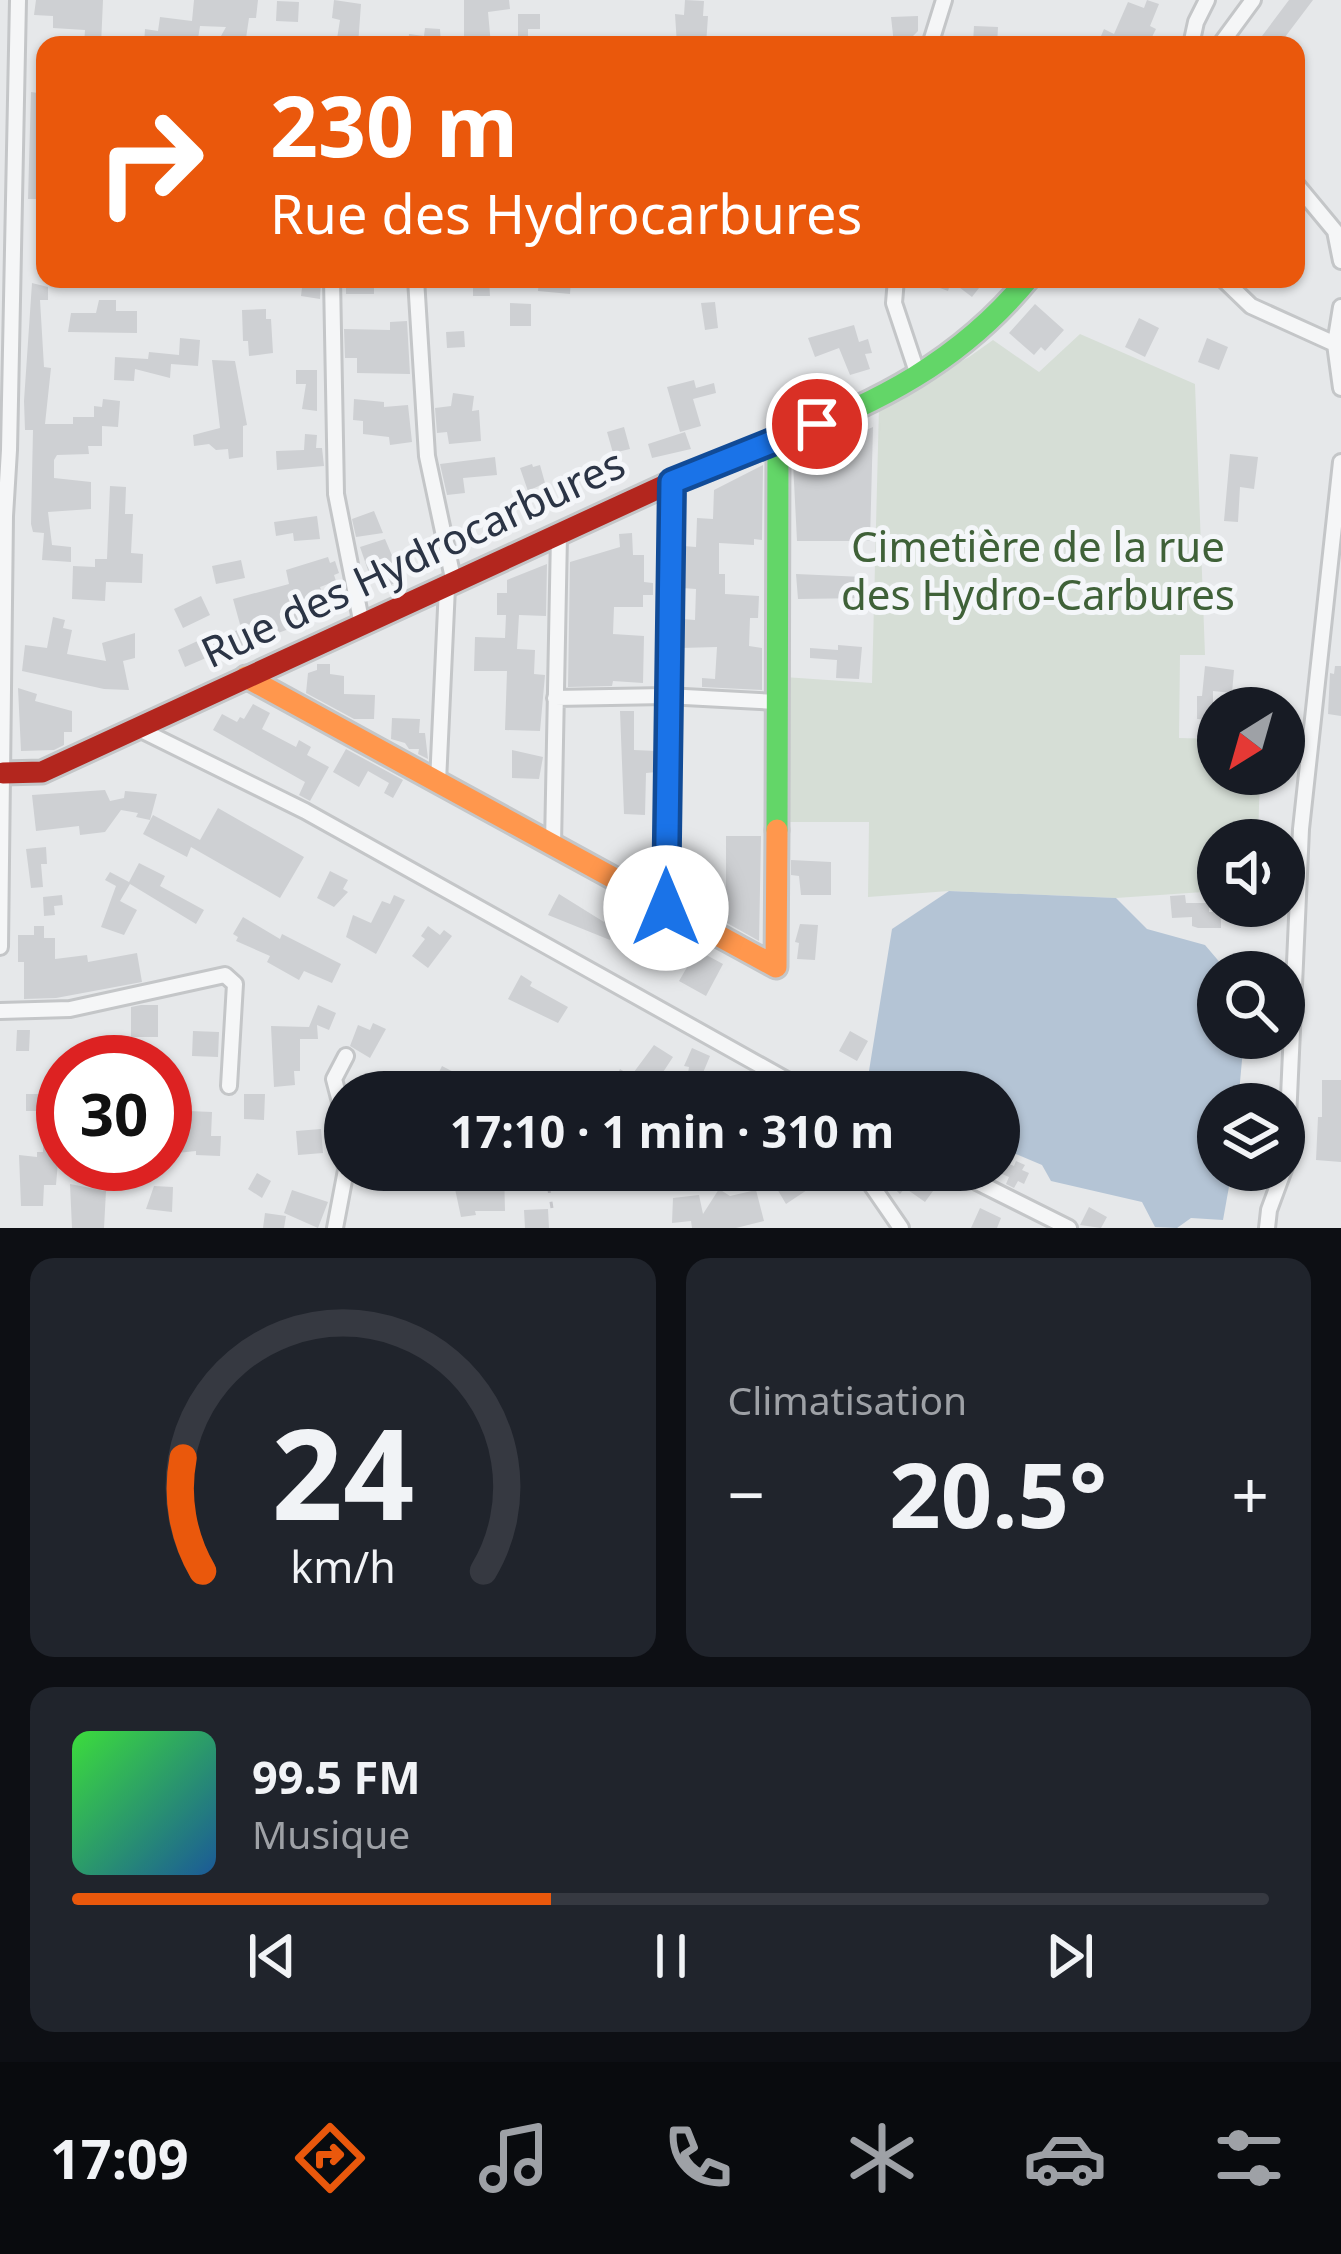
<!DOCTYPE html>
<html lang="fr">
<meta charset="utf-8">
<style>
:root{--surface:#171b24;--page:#20242c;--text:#f1f3f6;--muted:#9ea1a6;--line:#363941;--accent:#ea580c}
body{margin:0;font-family:"Noto Sans",sans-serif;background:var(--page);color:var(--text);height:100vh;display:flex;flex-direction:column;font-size:45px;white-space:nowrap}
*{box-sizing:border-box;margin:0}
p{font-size:39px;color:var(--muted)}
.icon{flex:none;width:66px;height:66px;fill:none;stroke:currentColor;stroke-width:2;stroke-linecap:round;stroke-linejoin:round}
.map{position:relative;height:1228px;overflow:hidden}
.drawer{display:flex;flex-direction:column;gap:30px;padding:30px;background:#0d0f14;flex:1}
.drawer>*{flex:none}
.guide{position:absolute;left:36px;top:36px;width:1269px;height:252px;border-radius:24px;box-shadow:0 3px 9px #0004;background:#ea580c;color:#fff;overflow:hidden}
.needle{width:78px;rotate:217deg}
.fabs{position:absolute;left:1197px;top:687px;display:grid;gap:24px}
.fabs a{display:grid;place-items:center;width:108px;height:108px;border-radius:50%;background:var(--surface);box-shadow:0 3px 9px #0004;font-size:60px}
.speed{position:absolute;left:36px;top:1035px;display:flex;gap:24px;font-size:60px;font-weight:700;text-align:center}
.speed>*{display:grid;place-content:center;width:156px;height:156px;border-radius:50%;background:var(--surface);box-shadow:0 3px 9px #0004;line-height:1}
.speed .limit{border:18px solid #d22;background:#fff;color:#111}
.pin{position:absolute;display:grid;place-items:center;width:102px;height:102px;color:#fff;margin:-51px;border:6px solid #fff;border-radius:50%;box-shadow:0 3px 12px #0007}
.me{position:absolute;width:132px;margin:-66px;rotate:0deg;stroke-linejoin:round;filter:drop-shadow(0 0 9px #0008)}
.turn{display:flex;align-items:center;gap:42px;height:252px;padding:0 36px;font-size:54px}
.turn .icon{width:156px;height:156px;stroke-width:2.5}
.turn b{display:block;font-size:84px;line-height:102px}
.big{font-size:90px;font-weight:700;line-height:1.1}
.drawer .widget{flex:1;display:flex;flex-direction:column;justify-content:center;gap:18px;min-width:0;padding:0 42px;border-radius:24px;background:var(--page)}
.drawer .dial{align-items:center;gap:0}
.dial svg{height:312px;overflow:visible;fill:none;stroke:var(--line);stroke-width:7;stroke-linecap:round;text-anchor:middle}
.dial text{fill:var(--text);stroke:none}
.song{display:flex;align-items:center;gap:36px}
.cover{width:144px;height:144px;border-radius:18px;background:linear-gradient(135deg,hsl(120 70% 55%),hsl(210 70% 35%))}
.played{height:12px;border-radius:6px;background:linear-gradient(90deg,var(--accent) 40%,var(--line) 40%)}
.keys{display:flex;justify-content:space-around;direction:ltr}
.heat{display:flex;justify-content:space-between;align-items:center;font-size:66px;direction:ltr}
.drawer .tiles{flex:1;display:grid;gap:30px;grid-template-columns:1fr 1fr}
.widget:last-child{grid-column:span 2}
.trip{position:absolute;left:324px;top:1071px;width:696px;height:120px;border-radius:60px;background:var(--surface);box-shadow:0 3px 9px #0004;font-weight:700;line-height:120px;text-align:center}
.dock{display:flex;height:192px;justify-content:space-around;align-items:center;background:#090b0e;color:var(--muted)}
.dock .icon{width:84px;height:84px}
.dock .selected{color:var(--accent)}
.dock b{font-size:54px;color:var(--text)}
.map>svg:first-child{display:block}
</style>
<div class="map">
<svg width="1341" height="1228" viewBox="0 0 1341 1228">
<rect width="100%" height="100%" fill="#e6e8ea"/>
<!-- green -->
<path fill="#d6ded6" d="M1080 334 1195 384 1205 655H1180L1179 738 1218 739V774H1260L1258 840H1218V891L1116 898 949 891 868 897 869 822H782L784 677 872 683 879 407 969 357 993 340 1039 372Z"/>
<!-- water -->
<path fill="#b4c4d5" d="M949 891 1116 898 1147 929 1205 945 1228 972H1218V1038H1244L1238 1104H1218V1170H1232L1223 1220 1191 1218 1177 1228 1155 1227 1142 1202 1051 1181 1042 1165 999 1147V1092H884L868 1077 892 929Z"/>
<!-- building -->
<path fill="#ced0d3" d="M36 0H103L101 45H84L85 30 53 28V16L34 15Z
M194 0H258L256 18H249L245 45H216L226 27 200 26 197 45H144L145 29 158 31 160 17 192 21Z
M334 0 361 4 358 45H336L340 20 332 18Z
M464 0H509L510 9 488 12 491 45H464Z
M685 0 704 1 703 16H708L706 45H677L675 14 684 15Z
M1147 0 1159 4 1150 26 1156 29 1148 45 1098 43 1104 29 1114 34 1128 2 1144 8Z
M1289 0H1313L1279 45H1274L1262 36Z
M277 1 299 2 298 22 276 21Z
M518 14H540V29H528V45H518Z
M918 16V31L912 37V44H894L891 17Z
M974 26 998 27 997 45 973 43Z
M425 28 440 29 441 45H408L409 34 424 36Z
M31 92 45 94V199H28Z
M303 279H321L320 299 301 296Z
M346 279H374V294H346Z
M473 279H489L490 296H473Z
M539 279H571L570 294 538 291Z
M916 279H986L972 297 951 281 948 291Z
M32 283 48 287V300H40L44 367 51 368 45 424H73V417H94V406L102 407 103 399 120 401 118 427 102 426V446H88L89 454 57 455 54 460V478L91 482V509L48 512 52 545 71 547V562L42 560 44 533 33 532 31 524 33 430H25L24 401Z
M99 300H116V311H137V333L68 332 71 313H96Z
M715 302 718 328 705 330 701 303Z
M510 303 531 304V326H510Z
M1035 304 1064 330 1045 351 1041 347 1034 355 1009 333Z
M266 309V319H271L273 353 249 356 248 341H243L242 310Z
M1139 318 1159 328 1145 357 1125 347Z
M407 321 410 374 357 373V358H345L344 329 390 330V322Z
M854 325 859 342 868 339 872 353 865 354 870 369 850 375 839 348 815 357 808 338Z
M464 331 465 347 447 348 446 332Z
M180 338 200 340 198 366 171 364 170 378 135 369 134 381 114 380 115 357 148 359 149 352 179 355Z
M1207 338 1228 347 1219 370 1198 362Z
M212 360 235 361 247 425 243 426V457L229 459 228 449 216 450 209 444 194 446 193 435 220 428Z
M296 370H317V411L302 409 306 384H296Z
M694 380 696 388 714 383 716 393 693 399 701 426 680 432 667 387Z
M453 393 474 396 472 411 479 410 481 441 449 444 447 432 437 433 435 408 451 406Z
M354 399 384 402V407L408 405 412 442 390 445 389 437 363 434V421L353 420Z
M624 427 630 449 613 453 607 432Z
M873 427 870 541H797L793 462Z
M685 432 691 449 652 458 648 444Z
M305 434 317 435 316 448H322L324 466 277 470 276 451 304 450Z
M1230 454 1258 457 1254 489 1240 487 1238 522 1224 521Z
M495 457 497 475 463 478 465 493 447 495 440 464Z
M532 464 533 467 540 465 545 483 528 491 520 468Z
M763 465 762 540 754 539V545L719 543V574H725V594L759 596 758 618H750L749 646 762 648V690L702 687V678L715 679 717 647 681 648 682 619 695 620 696 589 682 588 683 546 696 547 697 518 713 519 714 490Z
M110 486 126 487 125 514H133L131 553 143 554 142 583 106 582 105 601 72 599 73 566 95 567V559H107Z
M374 511 383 533 356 537 352 519Z
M317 516 320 539 294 541 293 533 276 536 274 522Z
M632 533 633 555H644V582L653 583V595H643V607H614L613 634 644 636 643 683 613 681 612 686 568 687 570 562 620 547 619 534Z
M385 539 402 579 391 585 386 575 371 579 360 547Z
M328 557 330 563 335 561 339 573 334 575 336 581 320 587 330 614 231 650 228 635 241 628 233 599 289 584 286 570Z
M241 560 245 578 216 584 212 566Z
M547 564 546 616 519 615 517 649 535 650 534 674 545 675 540 731 505 730 507 671H474L475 637 505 638 506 615H497V593H507V580Z
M796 574 864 577V598L798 599Z
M201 596 210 615 183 628 174 609Z
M53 617 65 620 63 628 72 630 67 654 106 661 102 643 135 633V658L123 661 129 690 104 689 22 671 25 645 47 648Z
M215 633 227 649 185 667 178 650Z
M838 645 862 647 859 679 836 678 837 660 810 658V648L838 650Z
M317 664H330V674L344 676V694L375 695 374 719H354L306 693 308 673 317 670Z
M1205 666 1234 670 1232 693 1213 691V720L1197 719V696H1202Z
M1335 666H1341V716L1328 714 1330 673 1334 674Z
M18 688 37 694 35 701 72 711V732H64V745L54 750 21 751Z
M253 704 270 713 262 729 296 747 299 740 311 747 307 755 329 767 310 801 299 795 305 782 213 730 222 714 237 722 240 717 244 719Z
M620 711H634V750L657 751V772L646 773 645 815 624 814Z
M392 718 420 719 419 733H425L428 759 418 754 419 749H409L405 743 391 739Z
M346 749 403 780 393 798 384 793 389 783 368 771 359 787 333 772Z
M512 750 543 757 539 779 512 778Z
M105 790 110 801 124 798 125 791 157 794 150 820 136 817 138 813 121 810 105 832 80 835 79 826 36 831 32 795Z
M218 808 304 857 280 898 191 847 187 857 143 834 153 815 200 840Z
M726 836H761L759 941 704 910V904L726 905Z
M46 847 47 864H41L43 887 31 888 26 849Z
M678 859H697V874H706L705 901 687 900V883L678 880Z
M791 860 831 862V895H801L799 876 791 875Z
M139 863 165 876 160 886 204 910 196 924 130 884 120 901 137 910 124 935 101 927 116 886 105 880 110 872 129 882Z
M330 871 348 880 343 889 348 892 334 907 317 898Z
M559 894 604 922 613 904 625 910 610 940 548 915Z
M62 895 63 905 54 906 55 915 44 916 43 897Z
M394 895 405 900 376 954 346 937 353 915 371 923 382 901 390 904Z
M1185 895 1186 903H1209V912H1221V928H1198L1192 926V917L1172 918 1170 896Z
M243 917 280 939 282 934 341 964 332 983 304 971 299 980 267 962 270 956 236 941 238 937 233 934Z
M800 924 818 925 815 960 797 959 799 943 795 942Z
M34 926H44V938H55V959L87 955 88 962 137 953 142 982 56 998 24 999V962H18V935H34Z
M428 926 440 935 444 930 452 936 428 968 412 956 425 939 421 936Z
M697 950 723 964 706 996 679 981Z
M521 975 532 982 530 986 568 1007 558 1023 508 999Z
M141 1005H158V1037H131V1007Z
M318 1005 336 1013 329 1030 317 1025 318 1039H300V1071H294L295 1085 274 1087 271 1026 309 1027Z
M373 1023 386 1029 370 1058 350 1046 358 1025 370 1030Z
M17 1030H30L29 1051H16Z
M193 1031 219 1032 218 1057 192 1056Z
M850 1031 868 1041 857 1061 839 1051Z
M654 1045 673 1057 650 1092H622L611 1086 620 1069 631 1076Z
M692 1048 710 1056 695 1092H685L689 1067 684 1066Z
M442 1066 471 1081 465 1092H429Z
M1322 1080H1341V1162L1316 1160 1318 1117H1322Z
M26 1094H45V1111H26Z
M244 1094H265L264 1120 244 1119Z
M187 1102 188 1111 212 1112 211 1136H221L220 1156 196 1155V1151L177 1153 170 1104Z
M44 1112 63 1113V1150H59L56 1185H44L43 1206H21L19 1155 37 1157V1152H43Z
M321 1129 323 1153 298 1155 296 1131Z
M1016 1161 1025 1165 1022 1170 1029 1173 1024 1184 1018 1181 1014 1188 1006 1184 1009 1177 1002 1174 1007 1163 1014 1166Z
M451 1170H504L505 1211H475L476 1215 461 1217Z
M596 1170H624V1186L596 1187Z
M782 1170H799L810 1188 786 1204 770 1177Z
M875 1170H902L919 1185 931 1170 944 1176 925 1202 905 1188 900 1194Z
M257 1173 271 1181 262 1198 248 1189Z
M70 1184 106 1191 104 1228H72Z
M154 1186 173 1187 172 1212 146 1209Z
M719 1189 730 1196 756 1190 764 1221 736 1228H692L691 1221 672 1223 673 1198 699 1195 703 1214Z
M292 1190 328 1202 318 1228 284 1213Z
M1089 1207 1107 1217 1101 1228 1080 1225Z
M980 1208 1001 1218 997 1228H971Z
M548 1209 549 1228H525L524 1210Z
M265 1213 286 1216 284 1228H263Z"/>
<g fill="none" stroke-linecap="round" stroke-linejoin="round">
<!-- street casing -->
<g stroke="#c4c6c8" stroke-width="20">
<path id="street" d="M930 45 944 0
M1191 45 1196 22 1207 0
M1220 45 1253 0
M1296 184 1335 231 1341 261
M332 279 336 494 362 625
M416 279 427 456 454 583
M896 279 894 303 918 375
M1223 279 1251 306 1335 344
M1341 307 1335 344 1341 388
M555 698 666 696 777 702
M137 728 305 811 808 1092
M438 782 447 587
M553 845 559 535
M666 908 672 482
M0 947 5 516 9 450 18 0
M0 1011 70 1009 225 975 235 984 229 1086
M345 1121 334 1079 346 1056
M345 1141V1164
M861 1170 901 1228
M953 1170 1069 1228
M335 1228 346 1170
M1267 1228 1269 1210 1286 1164 1301 829 1341 462"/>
</g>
<!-- fast casing -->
<g stroke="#c4c6c8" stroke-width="27">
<path id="fast" d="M779 441C877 403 960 362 1028 279
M777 830 778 443"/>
</g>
<!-- slow casing -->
<g stroke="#c4c6c8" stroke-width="27">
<path id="slow" d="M246 677 776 967 777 830"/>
</g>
<!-- jam casing -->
<g stroke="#c4c6c8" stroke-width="27">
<path id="jam" d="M3 773 42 772 672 482 779 441"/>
</g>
<!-- path -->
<path stroke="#c5c6ca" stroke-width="3" stroke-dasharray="9 9" stroke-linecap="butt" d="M548 1184 552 1208"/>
<!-- street -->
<use href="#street" stroke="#f5f6f7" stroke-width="14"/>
<!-- fast -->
<use href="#fast" stroke="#63d668" stroke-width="21"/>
<!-- slow -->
<use href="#slow" stroke="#ff974d" stroke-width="21"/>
<!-- jam -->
<use href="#jam" stroke="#b3261e" stroke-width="21"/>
</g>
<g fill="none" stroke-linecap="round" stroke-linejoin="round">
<!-- route casing -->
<g stroke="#114b97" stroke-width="30">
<path id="route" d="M666 908 672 482 817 424"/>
</g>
<!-- route -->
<use href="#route" stroke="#1a73e8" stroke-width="21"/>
</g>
<g text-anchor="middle" stroke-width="10" stroke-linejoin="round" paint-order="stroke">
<!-- park labels -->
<g font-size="42" fill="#3f6138" stroke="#f4f6f9">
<text x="1038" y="562">Cimetière de la rue<tspan x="1038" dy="48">des Hydro-Carbures</tspan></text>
</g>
<!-- street labels -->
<g font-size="42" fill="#2b3445" stroke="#f4f6f9">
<text transform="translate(413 558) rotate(-25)" y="15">Rue des Hydrocarbures</text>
</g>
</g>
</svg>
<div class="fabs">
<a><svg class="needle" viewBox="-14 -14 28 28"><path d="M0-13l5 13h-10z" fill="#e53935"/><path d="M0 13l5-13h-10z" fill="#9ea1a6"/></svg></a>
<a><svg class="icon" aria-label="sound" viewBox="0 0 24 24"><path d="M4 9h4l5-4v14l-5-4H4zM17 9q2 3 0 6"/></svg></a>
<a><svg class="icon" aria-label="search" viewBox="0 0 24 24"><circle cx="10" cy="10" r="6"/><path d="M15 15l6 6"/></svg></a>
<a><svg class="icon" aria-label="layers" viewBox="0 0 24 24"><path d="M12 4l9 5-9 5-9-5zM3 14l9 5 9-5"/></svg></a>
</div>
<div class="speed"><div class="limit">30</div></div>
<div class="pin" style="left:817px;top:424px;background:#d93025"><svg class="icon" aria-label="arrive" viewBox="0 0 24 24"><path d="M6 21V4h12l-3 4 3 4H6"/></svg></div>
<svg class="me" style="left:666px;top:908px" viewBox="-20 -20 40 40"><circle r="19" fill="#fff"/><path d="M0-13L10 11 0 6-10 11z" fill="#1a73e8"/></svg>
<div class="trip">17:10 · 1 min · 310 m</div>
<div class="guide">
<div class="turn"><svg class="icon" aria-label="right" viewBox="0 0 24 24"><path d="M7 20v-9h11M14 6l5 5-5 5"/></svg><div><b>230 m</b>Rue des Hydrocarbures</div></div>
</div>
</div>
<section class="drawer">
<div class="tiles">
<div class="widget dial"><svg viewBox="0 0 100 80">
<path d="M14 69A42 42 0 1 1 86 69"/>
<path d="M14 69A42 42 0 0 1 9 40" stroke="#ea580c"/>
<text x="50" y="56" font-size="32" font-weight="700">24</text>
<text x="50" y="72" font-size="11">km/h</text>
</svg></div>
<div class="widget"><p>Climatisation</p>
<div class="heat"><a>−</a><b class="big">20.5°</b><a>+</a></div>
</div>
<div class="widget">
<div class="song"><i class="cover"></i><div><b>99.5 FM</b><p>Musique</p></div></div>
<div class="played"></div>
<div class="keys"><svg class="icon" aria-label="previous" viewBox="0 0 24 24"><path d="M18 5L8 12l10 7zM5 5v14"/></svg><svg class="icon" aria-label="pause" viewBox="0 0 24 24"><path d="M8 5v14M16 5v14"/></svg><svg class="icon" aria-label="next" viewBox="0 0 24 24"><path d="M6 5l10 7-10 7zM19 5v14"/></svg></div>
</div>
</div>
</section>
<nav class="dock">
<b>17:09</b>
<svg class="icon selected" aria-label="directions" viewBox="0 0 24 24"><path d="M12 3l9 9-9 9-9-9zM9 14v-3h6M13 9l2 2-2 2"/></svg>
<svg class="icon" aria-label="music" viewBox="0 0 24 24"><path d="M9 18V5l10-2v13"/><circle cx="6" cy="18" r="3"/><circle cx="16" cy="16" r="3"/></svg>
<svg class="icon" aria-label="phone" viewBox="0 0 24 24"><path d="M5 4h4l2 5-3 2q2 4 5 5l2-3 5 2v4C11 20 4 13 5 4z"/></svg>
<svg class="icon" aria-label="climate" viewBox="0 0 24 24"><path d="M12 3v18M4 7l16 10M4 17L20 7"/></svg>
<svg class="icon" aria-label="car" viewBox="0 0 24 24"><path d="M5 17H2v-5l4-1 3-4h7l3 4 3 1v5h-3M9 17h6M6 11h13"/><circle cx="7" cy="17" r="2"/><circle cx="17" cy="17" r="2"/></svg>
<svg class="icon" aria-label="filters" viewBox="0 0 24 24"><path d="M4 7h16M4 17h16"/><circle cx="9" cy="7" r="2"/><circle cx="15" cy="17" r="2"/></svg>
</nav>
